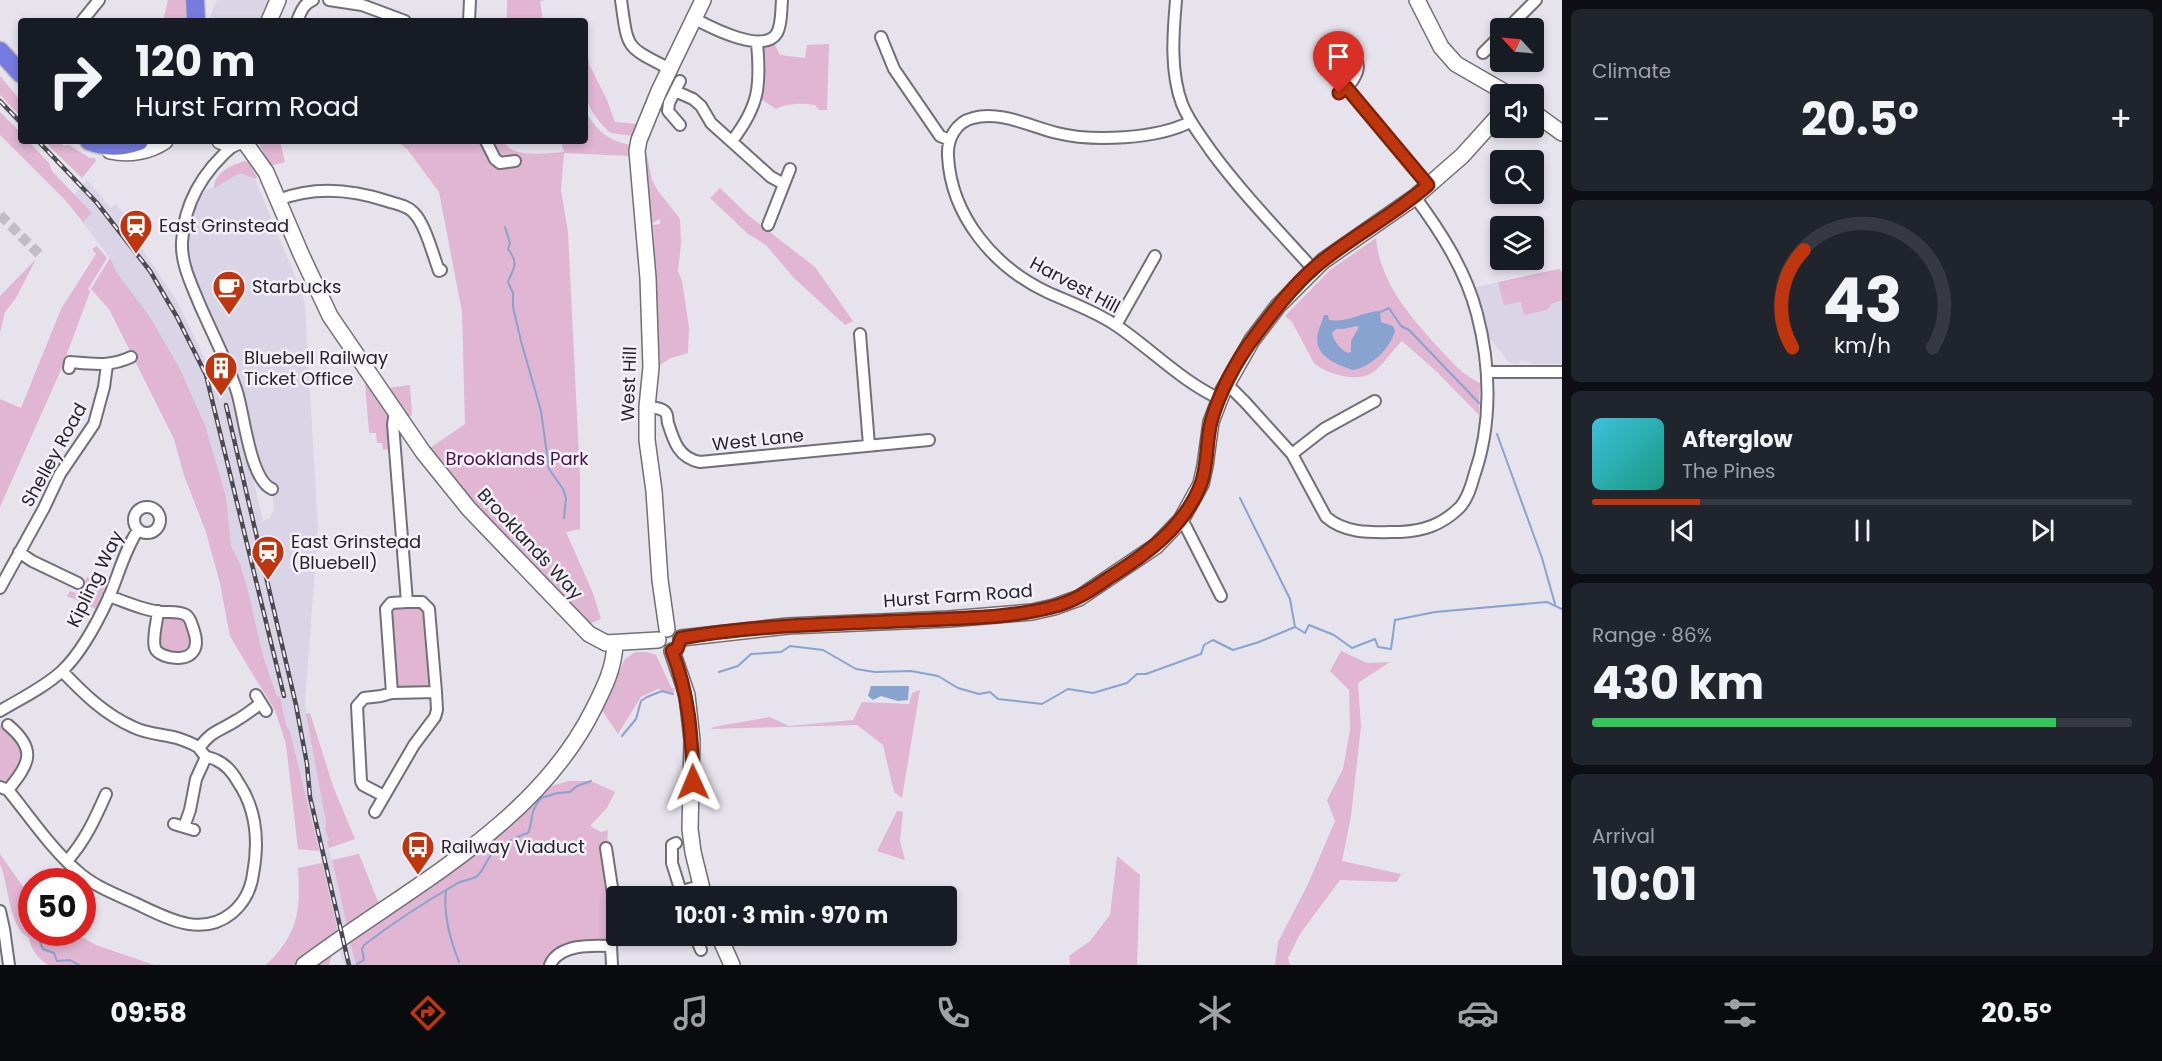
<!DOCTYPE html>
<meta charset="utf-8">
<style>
:root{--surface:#171b24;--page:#20242c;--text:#f1f3f6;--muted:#9ea1a6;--line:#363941;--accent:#bf360e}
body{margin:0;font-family:Poppins,sans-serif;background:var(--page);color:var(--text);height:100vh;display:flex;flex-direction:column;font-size:22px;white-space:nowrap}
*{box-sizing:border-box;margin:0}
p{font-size:20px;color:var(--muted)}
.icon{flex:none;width:33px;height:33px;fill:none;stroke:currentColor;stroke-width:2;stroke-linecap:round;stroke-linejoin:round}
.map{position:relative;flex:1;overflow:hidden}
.drawer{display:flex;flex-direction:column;gap:9px;padding:9px;background:#0d0f14;width:600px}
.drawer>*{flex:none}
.banner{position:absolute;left:18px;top:18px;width:570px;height:126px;border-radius:6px;box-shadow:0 3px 9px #0003;background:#171b24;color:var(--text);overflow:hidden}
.needle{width:39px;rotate:296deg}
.tools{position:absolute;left:1490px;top:18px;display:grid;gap:12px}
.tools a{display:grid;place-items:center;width:54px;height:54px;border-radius:6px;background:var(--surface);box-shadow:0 3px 9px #0003;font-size:30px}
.speed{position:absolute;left:18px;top:868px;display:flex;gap:12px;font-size:30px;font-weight:700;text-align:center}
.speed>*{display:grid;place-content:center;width:78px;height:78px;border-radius:50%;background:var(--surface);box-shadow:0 3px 9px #0003;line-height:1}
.speed .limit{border:9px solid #d22;background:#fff;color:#111}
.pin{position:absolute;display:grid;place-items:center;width:51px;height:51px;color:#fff;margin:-62px -26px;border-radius:50% 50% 50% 0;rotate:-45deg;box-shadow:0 0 6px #0007}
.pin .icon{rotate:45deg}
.me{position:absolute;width:66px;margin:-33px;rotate:359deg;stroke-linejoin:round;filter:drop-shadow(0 0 4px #0008)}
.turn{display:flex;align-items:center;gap:21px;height:126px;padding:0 18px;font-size:27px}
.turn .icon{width:78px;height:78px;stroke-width:2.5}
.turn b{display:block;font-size:42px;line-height:51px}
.big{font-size:45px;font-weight:700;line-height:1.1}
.drawer .card{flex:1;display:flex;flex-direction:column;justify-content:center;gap:9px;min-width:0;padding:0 21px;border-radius:9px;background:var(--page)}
.drawer .dial{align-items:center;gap:0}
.dial svg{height:156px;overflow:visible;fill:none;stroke:var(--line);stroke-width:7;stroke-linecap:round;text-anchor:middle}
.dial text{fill:var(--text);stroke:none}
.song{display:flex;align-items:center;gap:18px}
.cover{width:72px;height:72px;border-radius:9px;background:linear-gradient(135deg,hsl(190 70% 55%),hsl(170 70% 35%))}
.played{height:6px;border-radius:3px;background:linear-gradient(90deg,var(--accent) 20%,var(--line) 20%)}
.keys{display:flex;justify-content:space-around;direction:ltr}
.heat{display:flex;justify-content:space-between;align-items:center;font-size:33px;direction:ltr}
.charge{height:9px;border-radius:4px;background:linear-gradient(90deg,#34c759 86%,var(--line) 0)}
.trip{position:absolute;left:606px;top:886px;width:351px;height:60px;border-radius:6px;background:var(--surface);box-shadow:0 3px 9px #0003;font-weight:700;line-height:60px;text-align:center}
.menu{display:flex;height:96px;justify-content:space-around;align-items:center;background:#090b0e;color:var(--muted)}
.menu .icon{width:42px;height:42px}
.menu .active{color:var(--accent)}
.menu b{font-size:27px;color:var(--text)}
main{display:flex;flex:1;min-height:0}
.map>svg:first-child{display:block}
</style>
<main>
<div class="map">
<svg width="1562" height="965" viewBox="0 0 1562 965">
<rect width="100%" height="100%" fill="#e6e3ed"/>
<!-- built -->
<path fill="#dad5e6" d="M217 0H271L262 21H208Z
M241 172 255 179 302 293 305 305 318 529 305 702 306 713H310L341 809 355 839 329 848 356 965H345L340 952 319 851 298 849 286 744 271 701 251 673 230 636 220 583 206 532 184 475 174 439 109 309 91 289 110 258 67 202 87 180 111 208 116 204 137 232V241L177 301 207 363 217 359 228 383 226 386 233 396 263 521 269 518 274 510 271 483 260 465 241 388 190 266 187 252V234L192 231 189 216 199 196 208 189 223 184 226 179Z
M1559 269 1562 272V364H1532L1525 361H1521L1519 364 1510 363 1488 337 1476 287Z"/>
<!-- green -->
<path fill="#e0b6d3" d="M168 0H190V21H163Z
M507 0H545L540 1 543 21H507Z
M585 28 589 64 607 100 615 122 638 124 634 136 611 133C599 124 591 111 585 97Z
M774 43 780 55 805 58 807 45 829 44 827 110H819L815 105C803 103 787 103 776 109L761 99 763 85 761 51 764 46Z
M0 76 21 101V117L0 95Z
M585 111C599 132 606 140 631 145L630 156 564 153 561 190 568 232 580 477V529L566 532 593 593 601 619 589 624 475 505 430 448 465 424 462 312 439 192 407 149 397 141H503C513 159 546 153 564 152L561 141H585Z
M0 112 21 133V141H28L49 163 52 171 92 213 83 222 67 202 0 135Z
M649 132 646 151 652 180 658 191 680 219 681 244 678 271 682 281 689 327 688 353 671 358 660 365 653 225 660 224V219L652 223C648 193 640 161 649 132Z
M44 141H59L64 146 69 145 90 158H95L96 161 82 178Z
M258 141H280L285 162 270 166Z
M245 161 249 163 257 177 255 179 241 173C230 177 224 184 214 188 214 173 231 165 245 161Z
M720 188 749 216 815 267 853 321 845 325 793 277 766 245 748 234 710 198Z
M1376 238C1380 282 1409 315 1437 346 1450 360 1462 375 1480 383L1479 415 1437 372 1402 341C1393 349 1382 367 1372 373 1357 383 1326 374 1314 363L1292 322 1285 316 1330 270Z
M97 246 107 258 88 289 90 292 60 372 0 507V399L21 408 61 309 96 254 92 249Z
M110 258 117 273 150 317 180 369 206 428 226 497 231 546 240 564 248 591 263 656 277 697 280 696 286 725 290 732 319 851 298 849 286 744 276 712 230 636 220 583 206 532 184 475 174 439 109 309 91 289Z
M36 259 16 298 5 312 0 333V296Z
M1559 269 1562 272V300L1551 304 1547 310 1524 315 1521 302 1504 305 1498 282Z
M365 382 387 412 390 449 383 450 382 443H377L376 433H369Z
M410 385 412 415 409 417 388 388Z
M87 577 106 585 96 609 67 596 70 591 78 594Z
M418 605 424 609 431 685 428 688H398L396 685 391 612 393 608Z
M166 616 184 618 193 640 187 653H165L157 644 161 621Z
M1341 651 1367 663 1390 662 1358 683 1361 726 1351 816 1342 861 1401 874 1397 882 1340 880 1300 934 1288 958 1290 965H1275L1278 942 1308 884 1335 821 1327 800 1343 769 1350 730 1349 690 1330 671Z
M635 652H646L656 655 671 687 675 689 673 693 658 689 641 697 618 734 601 709 625 659Z
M920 690 902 798 894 792 883 745 857 725 711 729 713 727 770 717 789 726 853 720 862 702 909 704 912 693Z
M310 713 332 784 355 839 329 848 327 841 329 840 325 829 326 822 306 714Z
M0 725C16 735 22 744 23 763L7 782 0 781Z
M568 781H591L615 792 607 808 590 826 601 832 608 830C604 872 626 904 611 946L564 951 550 965H356L350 942 474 855 521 813 545 788Z
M897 811 903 812 900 841 905 860 877 851Z
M0 854 31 898 32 933H75L96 945 154 965H48C39 959 30 949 29 938 8 927 9 885 0 864Z
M359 854 379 904 347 926 332 860Z
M1117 856 1140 875 1137 965H1070L1069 956 1090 941 1110 915Z
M322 863 338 933 329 965H266C298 934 301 911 298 868Z"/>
<!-- water -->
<path fill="#88a3cf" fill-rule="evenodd" d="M1377 311 1380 312 1381 322 1393 326 1395 331C1390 349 1371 367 1353 370 1338 365 1318 358 1317 340 1317 331 1322 323 1324 315H1328L1329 320C1347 323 1360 313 1377 311ZM1356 326 1359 327 1351 341V352L1348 353C1341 350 1334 342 1332 333L1336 329H1343Z
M871 686H909L908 700 898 701 881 696 873 700 868 696Z"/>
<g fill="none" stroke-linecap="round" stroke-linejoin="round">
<!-- stream -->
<path stroke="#88a3cf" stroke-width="2" d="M505 227 510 243 508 249C520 265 513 268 508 282L513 293V307L521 341 541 411 549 469 563 489 566 498 564 518
M1380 312 1389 308 1401 326 1409 330 1479 403
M1497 434 1542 558 1555 604
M1240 498 1290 599 1295 627 1305 633 1309 625 1334 635 1352 648 1375 639 1378 647 1391 649 1395 620 1435 612 1547 602 1562 609
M719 672 738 666 751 654 781 652 790 646 823 650 856 669 875 672 911 671 938 676 958 688 979 694 990 692 998 699 1042 704 1068 689 1093 693 1127 683 1137 674H1146L1201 654 1204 645 1213 640 1233 650 1259 642 1295 627
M622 736 636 719 641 701 647 697 662 691 673 694
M446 890C443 915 450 939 459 962
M20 911 28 926 32 928
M36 933 43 949 54 953 57 961 70 960 79 965
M357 964 364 960 362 949 364 945C394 922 425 902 458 883 464 880 470 880 476 877 483 872 486 860 492 854 498 847 519 835 528 833 534 820 528 814 541 798L558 793 570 792 577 786 591 781"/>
<!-- street-tunnel -->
<path stroke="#c0bdc6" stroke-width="10" stroke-dasharray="10 5" stroke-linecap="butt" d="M0 215 40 255"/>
<!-- street casing -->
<g stroke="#716f77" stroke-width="14">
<path id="street" d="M329 0 362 5 405 21
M621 0C628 50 625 46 670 69
M1176 0C1173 34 1170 72 1182 104 1189 122 1201 136 1211 151 1242 193 1278 230 1313 269
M695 19C712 28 764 55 777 33 782 24 781 10 782 0
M82 21 99 0
M297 21C301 12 303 4 313 0
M469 21 470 0
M1508 28 1536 0
M881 37 894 69 940 136 950 140
M1338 50C1355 52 1364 63 1353 80 1350 85 1344 89 1339 93
M1483 53 1500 36
M1346 87 1428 185
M675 91 693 99 701 106 711 123 771 177 784 184
M1190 122C1157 139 1093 142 1057 133 1031 127 1000 110 973 118 956 122 947 139 948 156 951 216 994 267 1047 292 1071 303 1095 311 1117 326 1151 349 1181 381 1220 399
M680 125 668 111 669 103 680 81
M486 141 495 159 500 163 515 161
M732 141C759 106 761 86 757 43
M235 144C204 170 184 202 182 242 181 264 191 283 199 303 211 331 228 363 237 392 244 414 250 480 272 489
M278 200C314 186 351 189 387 201 396 204 406 205 413 212 425 223 433 255 439 271L441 270
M768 225 790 169
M1116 325 1155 256
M860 334 869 445
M69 368 70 362C92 364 110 367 131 357
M1487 372H1562
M1226 386 1230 387 1245 402 1292 454 1326 517C1347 535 1374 532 1400 532 1423 531 1441 525 1458 509 1467 501 1471 487 1474 476 1492 425 1491 367 1477 314 1466 271 1441 232 1415 197
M647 407C653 408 662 407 666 413 668 416 667 419 668 423 674 442 679 458 700 462L929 440
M398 415 394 418 393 424 407 602
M1292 454 1324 429 1375 401
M134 520a13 13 0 1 1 26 0a13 13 0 1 1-26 0Z
M1181 520 1186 527 1221 596
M19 552 32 561 78 583
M0 588 44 508 60 474 94 424 104 387 107 365
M109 596C126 602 145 611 163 612 170 612 180 611 186 615 191 618 192 626 194 631 206 668 159 660 155 648 152 639 157 622 158 611
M407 602H422L429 609 436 692 392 693 386 609 391 603Z
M256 695 266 711
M0 711C20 699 45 687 62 671 81 653 98 621 109 597 119 574 124 551 138 530
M8 725C38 750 29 764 8 790
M199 748C212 730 220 731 237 720 246 715 253 709 261 703
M0 787 8 790C30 817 50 847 76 870 93 886 115 894 135 903 167 918 201 938 232 913 244 903 251 889 253 874 259 842 257 810 238 782 233 773 225 764 216 760 213 758 210 758 207 757 203 755 201 750 198 747 192 743 183 740 177 738 162 734 147 734 133 727 104 714 83 693 62 671
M384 796 363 785 361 781 357 706 364 698 381 696 392 693
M375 812 414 745 435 717 437 710 436 692
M174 824 194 830
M184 827 190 810 196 779 206 757
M676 843 672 845V863L681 892
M606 848 613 894 616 902
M67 861C85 841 95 819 106 794
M660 897 700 886
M0 911 4 929 9 965
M695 936 701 950
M550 965C559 944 592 945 611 946
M612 965 611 946 616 930"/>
</g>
<!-- secondary casing -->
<g stroke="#716f77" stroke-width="18">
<path id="secondary" d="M1417 0 1441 47 1456 64 1508 94
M269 21 278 0
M1533 112 1562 133
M220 141 231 145 240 141
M244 141 266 172 301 254 330 316 423 452 469 509 589 634 606 643 658 640
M110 151C129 155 149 152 165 141
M667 629 660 580 654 491 647 440V407L651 367 648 278 637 151 639 140 659 91 703 0
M681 638 788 626 949 619 1032 612 1054 607 1079 598 1156 546 1181 520 1201 484 1205 466 1211 422 1223 391 1252 340 1278 306 1323 261 1415 197 1462 156 1500 114
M672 651 687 695 692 740 690 829 693 852 704 897
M719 936 732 965
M304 965C405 889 536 826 594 708 605 686 614 668 615 644"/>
</g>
<!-- highway casing -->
<g stroke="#c2c2c3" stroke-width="21">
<path id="highway" d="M195 0 196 21
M0 51 21 74
M89 141C106 148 122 147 139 141"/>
</g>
<!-- street -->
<use href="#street" stroke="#fff" stroke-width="10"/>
<!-- secondary -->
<use href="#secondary" stroke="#fff" stroke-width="15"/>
<!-- highway -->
<use href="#highway" stroke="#777bdf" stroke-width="18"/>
<!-- rail casing -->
<g stroke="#4b4a4e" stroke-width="4.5">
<path id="rail" d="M0 101 21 123
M38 141 97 203 150 271 177 317 206 375 284 696
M226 405 296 705 307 764 310 797 349 965"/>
</g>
<!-- rail -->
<use href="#rail" stroke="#f3f0fa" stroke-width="2" stroke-dasharray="7" stroke-linecap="butt"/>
</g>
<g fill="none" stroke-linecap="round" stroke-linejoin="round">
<!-- route casing -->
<g stroke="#7c2309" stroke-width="15">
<path id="route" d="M693 782C692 736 689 694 672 651L677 649 681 638C760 624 842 624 922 620 965 618 1010 618 1052 607 1073 602 1090 591 1107 579 1145 555 1184 528 1201 484 1208 464 1206 443 1211 422 1219 393 1236 361 1255 336 1273 312 1292 287 1315 267 1350 237 1393 216 1428 185L1346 87 1339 93"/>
</g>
<!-- route -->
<use href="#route" stroke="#bf360e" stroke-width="10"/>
</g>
<!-- icons -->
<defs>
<g id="station-pin" transform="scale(1.725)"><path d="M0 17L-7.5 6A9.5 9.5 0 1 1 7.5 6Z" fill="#bf360e" stroke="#f3f0fa"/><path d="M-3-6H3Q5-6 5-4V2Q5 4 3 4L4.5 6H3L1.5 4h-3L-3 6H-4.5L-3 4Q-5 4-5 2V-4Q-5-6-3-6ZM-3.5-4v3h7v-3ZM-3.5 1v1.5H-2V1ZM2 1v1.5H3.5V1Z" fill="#fff"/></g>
<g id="cafe-pin" transform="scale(1.725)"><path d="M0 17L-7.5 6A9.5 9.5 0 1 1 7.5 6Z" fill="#bf360e" stroke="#f3f0fa"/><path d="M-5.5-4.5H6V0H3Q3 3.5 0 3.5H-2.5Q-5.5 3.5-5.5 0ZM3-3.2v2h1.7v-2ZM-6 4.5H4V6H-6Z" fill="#fff"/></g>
<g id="building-pin" transform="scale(1.725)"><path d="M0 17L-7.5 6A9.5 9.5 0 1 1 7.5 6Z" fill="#bf360e" stroke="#f3f0fa"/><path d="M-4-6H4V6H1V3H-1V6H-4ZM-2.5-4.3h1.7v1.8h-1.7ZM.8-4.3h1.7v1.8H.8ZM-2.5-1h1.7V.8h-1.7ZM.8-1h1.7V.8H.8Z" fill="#fff"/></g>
<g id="bus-pin" transform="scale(1.725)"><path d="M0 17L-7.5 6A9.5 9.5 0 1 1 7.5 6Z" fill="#bf360e" stroke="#f3f0fa"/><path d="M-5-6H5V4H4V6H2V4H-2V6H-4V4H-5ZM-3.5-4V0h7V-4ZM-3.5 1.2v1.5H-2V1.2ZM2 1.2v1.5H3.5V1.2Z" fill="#fff"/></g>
</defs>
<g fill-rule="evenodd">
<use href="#station-pin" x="136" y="226"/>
<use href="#cafe-pin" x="229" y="287"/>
<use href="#building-pin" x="221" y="368"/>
<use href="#station-pin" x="268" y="552"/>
<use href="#bus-pin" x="418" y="847"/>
</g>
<g text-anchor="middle" stroke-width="5" stroke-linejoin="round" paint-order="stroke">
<!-- poi labels -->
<g font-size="18" fill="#262528" stroke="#f3f0fa" text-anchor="start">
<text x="159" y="232">East Grinstead</text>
<text x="252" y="293">Starbucks</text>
<text x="244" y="364">Bluebell Railway<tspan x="244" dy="21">Ticket Office</tspan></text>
<text x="291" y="548">East Grinstead<tspan x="291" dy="21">(Bluebell)</tspan></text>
<text x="441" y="853">Railway Viaduct</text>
</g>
<!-- street labels -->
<g font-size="18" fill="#262528" stroke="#f3f0fa">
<text transform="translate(1075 285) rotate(28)" y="6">Harvest Hill</text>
<text transform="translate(629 384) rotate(-88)" y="6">West Hill</text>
<text transform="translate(758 440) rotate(-6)" y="6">West Lane</text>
<text transform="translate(54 455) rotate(-61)" y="6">Shelley Road</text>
<text transform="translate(530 544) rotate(47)" y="6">Brooklands Way</text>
<text transform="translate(95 579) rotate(-64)" y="6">Kipling Way</text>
<text transform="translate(958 596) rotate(-4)" y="6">Hurst Farm Road</text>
</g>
<!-- park labels -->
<g font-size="18" fill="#4a123e" stroke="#f3f0fa">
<text x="517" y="465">Brooklands Park</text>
</g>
</g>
</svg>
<div class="tools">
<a><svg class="needle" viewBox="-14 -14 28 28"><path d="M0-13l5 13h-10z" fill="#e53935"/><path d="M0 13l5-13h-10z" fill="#9ea1a6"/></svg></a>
<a><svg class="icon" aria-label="sound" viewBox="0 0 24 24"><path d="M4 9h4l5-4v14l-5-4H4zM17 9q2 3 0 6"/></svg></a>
<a><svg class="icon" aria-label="search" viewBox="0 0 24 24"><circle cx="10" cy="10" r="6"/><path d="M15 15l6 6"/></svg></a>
<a><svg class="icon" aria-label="layers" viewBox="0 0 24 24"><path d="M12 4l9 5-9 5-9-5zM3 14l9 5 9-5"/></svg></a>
</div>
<div class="speed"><div class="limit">50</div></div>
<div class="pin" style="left:1339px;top:93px;background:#d93025"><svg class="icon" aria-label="arrive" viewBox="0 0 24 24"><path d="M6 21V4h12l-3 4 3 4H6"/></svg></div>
<svg class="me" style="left:693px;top:782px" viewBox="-20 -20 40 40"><path d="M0-17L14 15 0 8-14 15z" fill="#bf360e" stroke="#fff" stroke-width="4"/></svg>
<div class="trip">10:01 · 3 min · 970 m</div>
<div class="banner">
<div class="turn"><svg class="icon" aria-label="right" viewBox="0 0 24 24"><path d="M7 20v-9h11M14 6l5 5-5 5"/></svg><div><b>120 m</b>Hurst Farm Road</div></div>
</div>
</div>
<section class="drawer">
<div class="card"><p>Climate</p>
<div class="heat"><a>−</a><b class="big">20.5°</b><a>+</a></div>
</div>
<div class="card dial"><svg viewBox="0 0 100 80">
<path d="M14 69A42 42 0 1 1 86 69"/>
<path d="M14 69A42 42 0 0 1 20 19" stroke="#bf360e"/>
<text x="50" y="56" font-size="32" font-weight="700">43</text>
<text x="50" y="72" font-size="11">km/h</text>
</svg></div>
<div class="card">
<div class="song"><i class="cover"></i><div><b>Afterglow</b><p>The Pines</p></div></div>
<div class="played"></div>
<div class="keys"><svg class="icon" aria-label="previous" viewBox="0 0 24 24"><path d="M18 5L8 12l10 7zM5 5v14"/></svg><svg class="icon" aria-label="pause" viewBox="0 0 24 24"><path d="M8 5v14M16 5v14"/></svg><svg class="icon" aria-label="next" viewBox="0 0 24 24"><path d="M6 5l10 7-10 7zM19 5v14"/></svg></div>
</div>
<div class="card"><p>Range · 86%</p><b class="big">430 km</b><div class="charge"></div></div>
<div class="card"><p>Arrival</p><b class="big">10:01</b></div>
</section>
</main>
<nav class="menu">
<b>09:58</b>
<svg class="icon active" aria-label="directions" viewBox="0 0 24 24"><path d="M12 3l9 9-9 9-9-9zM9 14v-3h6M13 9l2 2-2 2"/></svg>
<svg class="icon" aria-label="music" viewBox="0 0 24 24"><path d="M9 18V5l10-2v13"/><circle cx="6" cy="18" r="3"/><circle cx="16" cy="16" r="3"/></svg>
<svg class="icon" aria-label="phone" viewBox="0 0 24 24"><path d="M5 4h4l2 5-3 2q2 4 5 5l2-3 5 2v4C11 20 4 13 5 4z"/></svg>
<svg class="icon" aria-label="climate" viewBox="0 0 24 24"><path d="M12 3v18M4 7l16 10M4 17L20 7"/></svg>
<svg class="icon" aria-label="car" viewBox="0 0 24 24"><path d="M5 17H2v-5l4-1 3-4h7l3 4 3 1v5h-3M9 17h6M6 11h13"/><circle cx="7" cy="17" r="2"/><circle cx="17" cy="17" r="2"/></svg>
<svg class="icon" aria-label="filters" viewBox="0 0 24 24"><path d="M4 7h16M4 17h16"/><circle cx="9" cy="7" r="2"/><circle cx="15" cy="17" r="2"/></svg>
<b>20.5°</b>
</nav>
